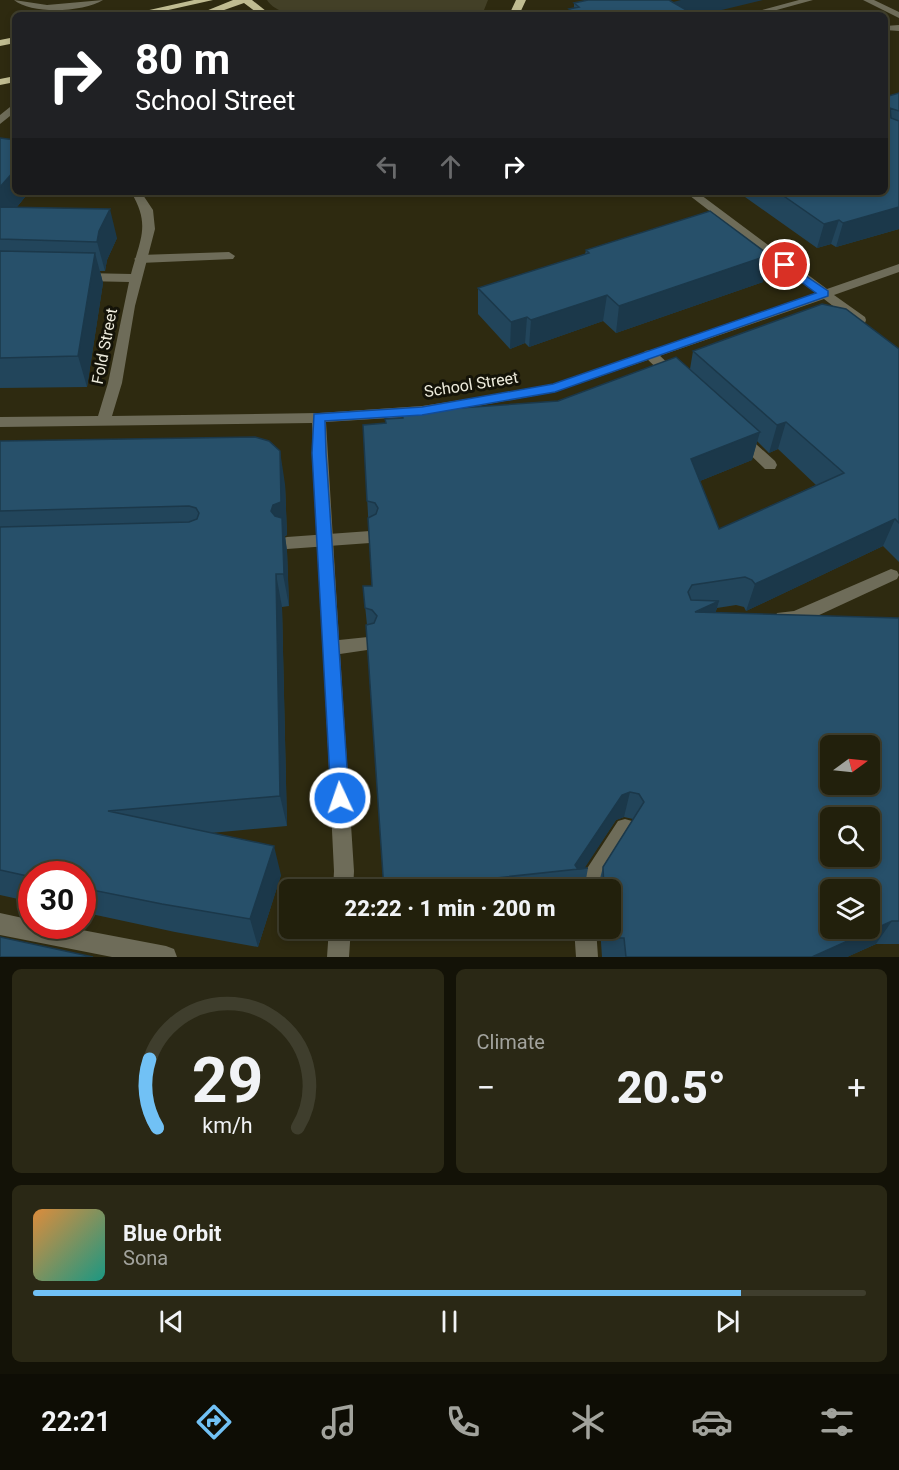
<!DOCTYPE html>
<meta charset="utf-8">
<style>
:root{--surface:#22200c;--page:#2a2815;--text:#f1f3f6;--muted:#a2a39d;--line:#3f3e2d;--accent:#71c1f5}
body{margin:0;font-family:Roboto,sans-serif;background:var(--page);color:var(--text);height:100vh;display:flex;flex-direction:column;font-size:22px;white-space:nowrap}
*{box-sizing:border-box;margin:0}
p{font-size:20px;color:var(--muted)}
.icon{flex:none;width:33px;height:33px;fill:none;stroke:currentColor;stroke-width:2;stroke-linecap:round;stroke-linejoin:round}
.map{position:relative;height:957px;overflow:hidden}
.sheet{display:flex;flex-direction:column;gap:12px;padding:12px;background:#131207;flex:1}
.sheet>*{flex:none}
.banner{position:absolute;left:12px;top:12px;width:876px;height:183px;border-radius:9px;box-shadow:0 3px 9px #0003,0 0 0 2px var(--line);background:#202124;color:#fff;overflow:hidden}
.needle{width:39px;rotate:75deg}
.fabs{position:absolute;left:820px;top:735px;display:grid;gap:12px}
.fabs a{display:grid;place-items:center;width:60px;height:60px;border-radius:9px;background:var(--surface);box-shadow:0 3px 9px #0003,0 0 0 2px var(--line);font-size:30px}
.speed{position:absolute;left:18px;top:861px;display:flex;gap:12px;font-size:30px;font-weight:700;text-align:center}
.speed>*{display:grid;place-content:center;width:78px;height:78px;border-radius:50%;background:var(--surface);box-shadow:0 3px 9px #0003,0 0 0 2px var(--line);line-height:1}
.speed .limit{border:9px solid #d22;background:#fff;color:#111}
.pin{position:absolute;display:grid;place-items:center;width:51px;height:51px;color:#fff;margin:-26px;border:3px solid #fff;border-radius:50%;box-shadow:0 2px 6px #0007}
.me{position:absolute;width:66px;margin:-33px;rotate:357deg;stroke-linejoin:round;filter:drop-shadow(0 0 4px #0008)}
.turn{display:flex;align-items:center;gap:21px;height:126px;padding:0 24px;font-size:27px}
.turn .icon{width:78px;height:78px;stroke-width:2.5}
.turn b{display:block;font-size:42px;line-height:51px}
.lanes{display:flex;align-items:center;height:57px;padding:0 24px;background:#0003;justify-content:center;gap:30px;direction:ltr}
.lanes .off{opacity:.35}
.big{font-size:45px;font-weight:800;line-height:1.1}
.sheet .tile{flex:1;display:flex;flex-direction:column;justify-content:center;gap:9px;min-width:0;padding:0 21px;border-radius:9px;background:var(--page)}
.sheet .dial{align-items:center;gap:0}
.dial svg{height:156px;overflow:visible;fill:none;stroke:var(--line);stroke-width:7;stroke-linecap:round;text-anchor:middle}
.dial text{fill:var(--text);stroke:none}
.song{display:flex;align-items:center;gap:18px}
.cover{width:72px;height:72px;border-radius:9px;background:linear-gradient(135deg,hsl(30 70% 55%),hsl(170 70% 35%))}
.played{height:6px;border-radius:3px;background:linear-gradient(90deg,var(--accent) 85%,var(--line) 85%)}
.keys{display:flex;justify-content:space-around;direction:ltr}
.heat{display:flex;justify-content:space-between;align-items:center;font-size:33px;direction:ltr}
.sheet .tiles{flex:1;display:grid;gap:12px;grid-template-columns:1fr 1fr}
.tile:last-child{grid-column:span 2}
.trip{position:absolute;left:279px;top:879px;width:342px;height:60px;border-radius:9px;background:var(--surface);box-shadow:0 3px 9px #0003,0 0 0 2px var(--line);font-weight:800;line-height:60px;text-align:center}
.tab-bar{display:flex;height:96px;justify-content:space-around;align-items:center;background:#0e0d05;color:var(--muted)}
.tab-bar .icon{width:42px;height:42px}
.tab-bar .selected{color:var(--accent)}
.tab-bar b{font-size:27px;color:var(--text)}
.map>svg:first-child{display:block}
</style>
<div class="map">
<svg width="899" height="957" viewBox="0 0 899 957">
<rect width="100%" height="100%" fill="#2e2a10"/>
<!-- green -->
<path fill="#434027" d="M267 0H488L484 10 480 15H311C295 14 276 14 267 0Z"/>
<g fill="none" stroke-linecap="round" stroke-linejoin="round">
<!-- service -->
<path fill="#6e6c59" fill-rule="evenodd" d="M863 0H874L899 12V18Z
M899 25V31L885 30V26Z
M229 252 235 256 233 259 140 263 134 259 140 255Z
M650 350 655 351 679 374 681 377 679 380H669L645 357 643 354 645 351Z
M741 433 746 435 775 461 777 465 775 469H765L736 441 734 438Z
M370 531 376 533 378 537 376 541 370 543 287 549 281 547 279 543 281 539 287 537Z
M891 569 897 571 899 575 897 579 802 623 796 625 777 623 775 618 777 613 794 611Z
M625 819 632 821 635 828 595 890H573L618 821Z
M0 913 32 920V926H61L166 946 174 949 177 957H112L0 935Z
M574 928H596L598 957H576Z"/>
<!-- minor -->
<path fill="#6e6c59" fill-rule="evenodd" d="M14 0 47 5 103 0C84 12 32 15 14 0Z
M799 0H813L758 15H744Z
M15 103V112L0 124V115Z
M131 192H141L153 210 155 229 135 306 122 383 112 416 319 413 422 406 487 396 553 384 816 293 685 192H697L827 289 899 264V272L834 295 865 317 866 320 865 323H855L824 299 555 392 422 416 326 422 339 640 368 637 374 639 377 644 374 649 340 654 354 871 353 890H333L334 871 312 423 0 427V417L98 416 108 383 129 282 84 281 78 277 84 273 131 274C140 239 151 225 131 192Z
M329 928H351L349 957H327Z"/>
<!-- trunk -->
<path fill="#c0bc91" fill-rule="evenodd" d="M194 0H213L146 15H127Z
M233 0H252L271 15H260L244 3 210 15H196Z
M516 0H526L519 15H509Z
M15 37V43L0 46V40Z
M15 76V82L0 85V79Z"/>
</g>
<!-- wall -->
<path fill="#22455b" fill-rule="evenodd" d="M574 3 701 15H568L569 9 574 8Z
M899 93V229L836 247 831 244 817 248 738 192H885V97Z
M0 138 15 192H29L17 207 117 238 107 260 105 271H100L103 283 87 387 0 388Z
M586 250 763 282 616 333 603 321 529 347 525 343 510 349 478 314V288L585 254Z
M899 349V562L883 546 746 611 744 607 736 605 717 608 715 613 899 618V944H876L847 957H602L600 928H610V890H597L603 867 633 819 624 817 616 820 584 868H588L584 890H384L367 625 363 586H372L363 425 386 423 403 418 402 412 558 401 690 369 693 351ZM757 441 769 453 778 449 816 485 719 529 700 481 752 460Z
M0 441 285 484 287 535 285 536 287 551 289 606 282 607 287 826 211 833 281 875 258 947 175 932 82 912V874H32V902L0 895Z"/>
<!-- shaded-wall -->
<path fill="#1b384a" d="M681 0H763L701 15H671L673 2Z
M15 170V192H29L0 228V187Z
M899 207V229L836 247 843 223Z
M110 209 117 238 107 260 105 271 97 242 99 231Z
M839 220 831 244 817 248 824 224Z
M95 253 103 283 87 387 78 356Z
M769 255 763 282 616 333 619 306Z
M607 295 603 321 529 347 531 320Z
M527 317 525 343 510 349 511 322Z
M786 422 778 449 769 453 777 425Z
M760 432 752 460 685 487 691 459Z
M280 451 285 484 287 535 285 536 287 551 289 606 271 511Z
M895 519 883 546 746 611 755 584Z
M276 574 282 607 287 826 280 796Z
M719 601 711 628 695 612Z
M630 792 624 817 616 820 584 869 575 870V865L622 795Z
M274 846 281 875 258 947 250 919Z
M892 921 876 944 847 957H812Z"/>
<!-- building -->
<path fill="#27506a" stroke="#1b384a" stroke-width="1.5" fill-rule="evenodd" d="M588 0H669L695 15H577L569 9 579 7 574 3Z
M899 93V111L890 108 891 118 899 121V207L843 223 839 220 824 224 778 192H885V97Z
M0 138 15 140V170L0 187Z
M0 207 110 209 99 231 97 242 0 239Z
M710 211 769 255 619 306 607 295 531 320 527 317 511 322 478 288 589 253 586 250Z
M0 251 95 253 78 356 0 358Z
M822 304 846 309 899 349V523L895 519 755 584 752 580 745 577 692 585 688 592 691 600 719 601 695 612 899 618V921H892L812 957H626L624 938H608L607 928H610V890H604L603 867 644 802 639 794 630 792 622 795 575 865 577 868H588L384 890 366 625 374 623 377 616 372 610 365 608 363 586H372L368 518 376 514 378 508 375 503 367 501 363 425 386 423 385 419 403 418 402 412 558 401 676 357 760 432 691 459 719 529 844 473 786 422 777 425 693 351ZM831 746H870V784H831ZM831 818H870V856H831ZM831 890H870V928H831Z
M255 437 269 441 280 451 281 502 273 505 271 511 275 516 282 518 284 574H276L280 796 108 811 274 846 250 919 162 904 82 888V874H32V877L0 870V527L189 522 197 519 199 513 196 508 189 506 0 511V441Z
M0 937 93 957H0Z"/>
<!-- route -->
<path fill="#1a73e8" stroke="#114b97" stroke-width="1.5" d="M785 262 828 291V296L555 392 422 415 325 421 326 453 349 798 346 804 340 807 333 804 331 798 312 453 314 414 422 407 553 384 816 293 781 267V263Z"/>
<g text-anchor="middle" stroke-width="6" stroke-linejoin="round" paint-order="stroke">
<!-- street labels -->
<g font-size="16" fill="#edebdc" stroke="#141308">
<text transform="translate(104 346) rotate(-79)" y="6">Fold Street</text>
<text transform="translate(471 384) rotate(-9)" y="6">School Street</text>
</g>
</g>
</svg>
<div class="fabs">
<a><svg class="needle" viewBox="-14 -14 28 28"><path d="M0-13l5 13h-10z" fill="#e53935"/><path d="M0 13l5-13h-10z" fill="#a2a39d"/></svg></a>
<a><svg class="icon" aria-label="search" viewBox="0 0 24 24"><circle cx="10" cy="10" r="6"/><path d="M15 15l6 6"/></svg></a>
<a><svg class="icon" aria-label="layers" viewBox="0 0 24 24"><path d="M12 4l9 5-9 5-9-5zM3 14l9 5 9-5"/></svg></a>
</div>
<div class="speed"><div class="limit">30</div></div>
<div class="pin" style="left:785px;top:265px;background:#d93025"><svg class="icon" aria-label="arrive" viewBox="0 0 24 24"><path d="M6 21V4h12l-3 4 3 4H6"/></svg></div>
<svg class="me" style="left:340px;top:798px" viewBox="-20 -20 40 40"><circle r="17" fill="#1a73e8" stroke="#fff" stroke-width="3"/><path d="M0-11L8 9 0 5-8 9z" fill="#fff"/></svg>
<div class="trip">22:22 · 1 min · 200 m</div>
<div class="banner">
<div class="turn"><svg class="icon" aria-label="right" viewBox="0 0 24 24"><path d="M7 20v-9h11M14 6l5 5-5 5"/></svg><div><b>80 m</b>School Street</div></div>
<div class="lanes"><svg class="icon off" aria-label="left" viewBox="0 0 24 24"><path d="M17 20v-9H6M10 6l-5 5 5 5"/></svg><svg class="icon off" aria-label="ahead" viewBox="0 0 24 24"><path d="M12 20V5M6 11l6-6 6 6"/></svg><svg class="icon" aria-label="right" viewBox="0 0 24 24"><path d="M7 20v-9h11M14 6l5 5-5 5"/></svg></div>
</div>
</div>
<section class="sheet">
<div class="tiles">
<div class="tile dial"><svg viewBox="0 0 100 80">
<path d="M14 69A42 42 0 1 1 86 69"/>
<path d="M14 69A42 42 0 0 1 10 34" stroke="#71c1f5"/>
<text x="50" y="56" font-size="32" font-weight="700">29</text>
<text x="50" y="72" font-size="11">km/h</text>
</svg></div>
<div class="tile"><p>Climate</p>
<div class="heat"><a>−</a><b class="big">20.5°</b><a>+</a></div>
</div>
<div class="tile">
<div class="song"><i class="cover"></i><div><b>Blue Orbit</b><p>Sona</p></div></div>
<div class="played"></div>
<div class="keys"><svg class="icon" aria-label="previous" viewBox="0 0 24 24"><path d="M18 5L8 12l10 7zM5 5v14"/></svg><svg class="icon" aria-label="pause" viewBox="0 0 24 24"><path d="M8 5v14M16 5v14"/></svg><svg class="icon" aria-label="next" viewBox="0 0 24 24"><path d="M6 5l10 7-10 7zM19 5v14"/></svg></div>
</div>
</div>
</section>
<nav class="tab-bar">
<b>22:21</b>
<svg class="icon selected" aria-label="directions" viewBox="0 0 24 24"><path d="M12 3l9 9-9 9-9-9zM9 14v-3h6M13 9l2 2-2 2"/></svg>
<svg class="icon" aria-label="music" viewBox="0 0 24 24"><path d="M9 18V5l10-2v13"/><circle cx="6" cy="18" r="3"/><circle cx="16" cy="16" r="3"/></svg>
<svg class="icon" aria-label="phone" viewBox="0 0 24 24"><path d="M5 4h4l2 5-3 2q2 4 5 5l2-3 5 2v4C11 20 4 13 5 4z"/></svg>
<svg class="icon" aria-label="climate" viewBox="0 0 24 24"><path d="M12 3v18M4 7l16 10M4 17L20 7"/></svg>
<svg class="icon" aria-label="car" viewBox="0 0 24 24"><path d="M5 17H2v-5l4-1 3-4h7l3 4 3 1v5h-3M9 17h6M6 11h13"/><circle cx="7" cy="17" r="2"/><circle cx="17" cy="17" r="2"/></svg>
<svg class="icon" aria-label="filters" viewBox="0 0 24 24"><path d="M4 7h16M4 17h16"/><circle cx="9" cy="7" r="2"/><circle cx="15" cy="17" r="2"/></svg>
</nav>
